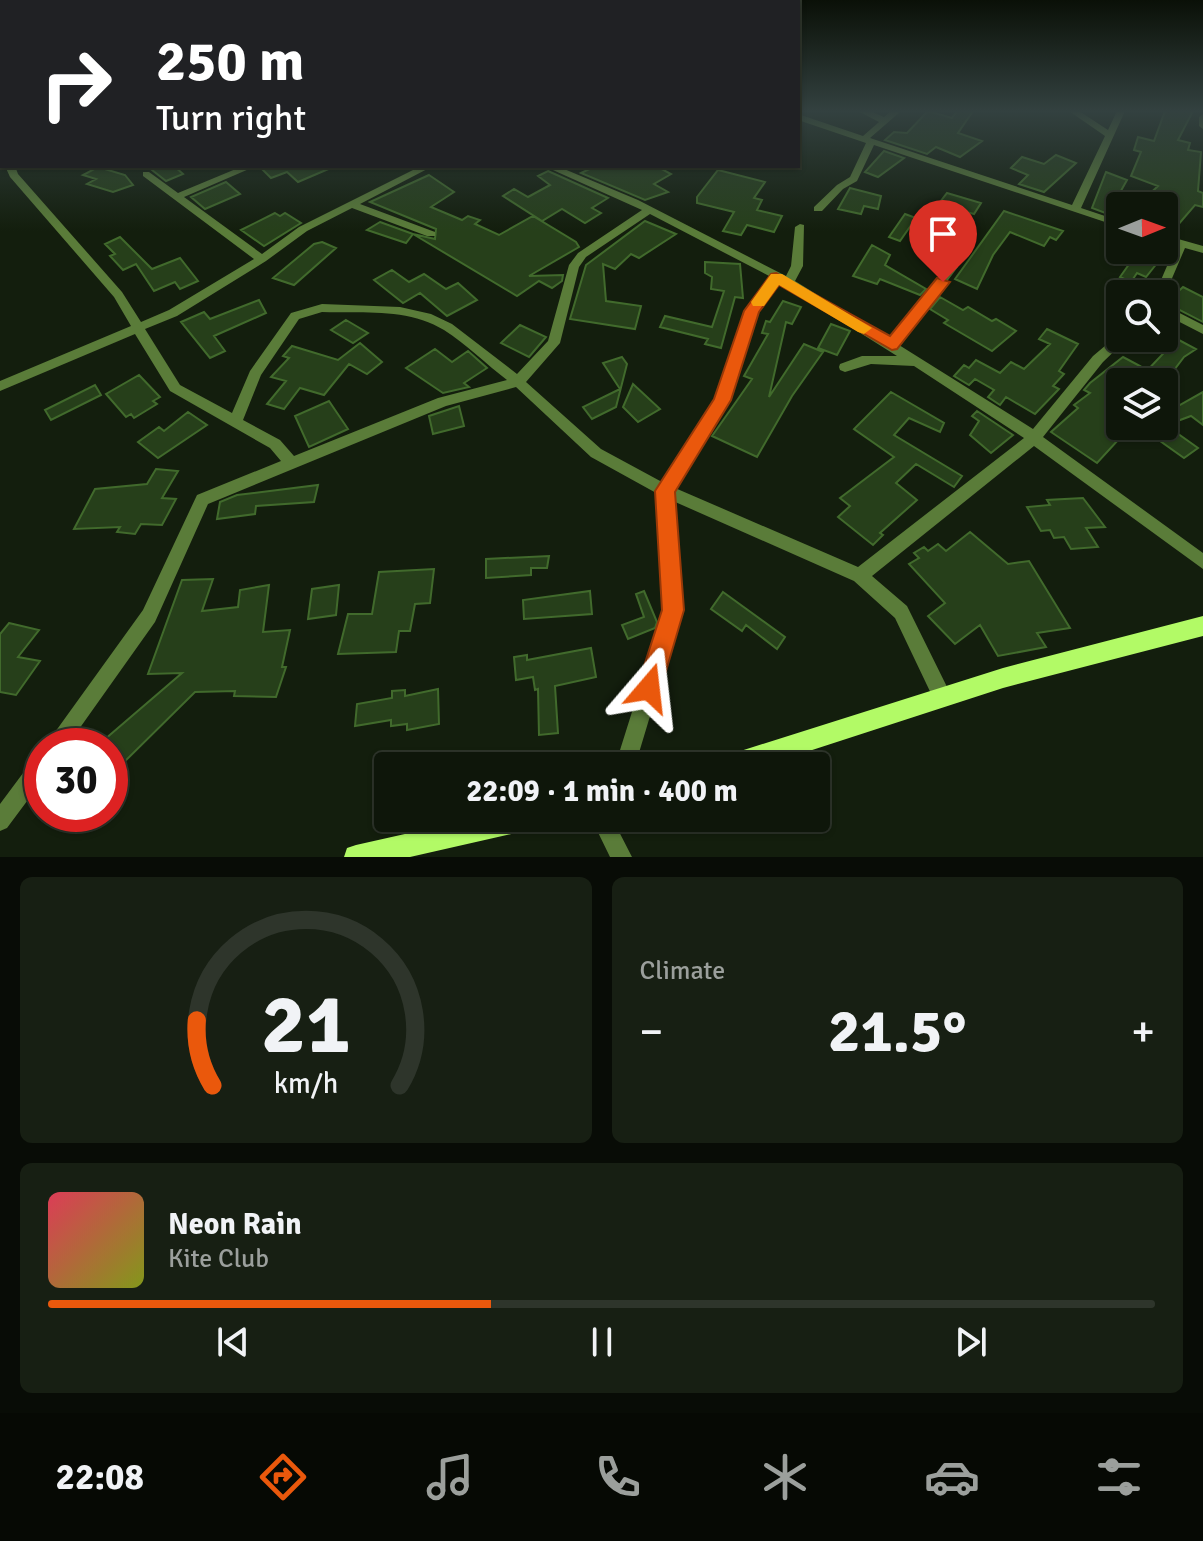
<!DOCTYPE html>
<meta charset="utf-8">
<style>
:root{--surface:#0e160a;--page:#171f13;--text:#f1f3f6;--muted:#9b9f9c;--line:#2e352b;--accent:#ea580c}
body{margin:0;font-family:Signika,sans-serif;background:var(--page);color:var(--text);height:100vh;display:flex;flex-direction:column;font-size:30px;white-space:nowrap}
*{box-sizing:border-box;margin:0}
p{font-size:26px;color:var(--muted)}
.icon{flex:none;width:44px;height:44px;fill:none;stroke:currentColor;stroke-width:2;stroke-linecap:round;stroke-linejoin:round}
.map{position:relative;height:857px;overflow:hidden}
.sheet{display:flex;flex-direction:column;gap:20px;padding:20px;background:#080c06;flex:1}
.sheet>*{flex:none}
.guide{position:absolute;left:0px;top:0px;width:800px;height:168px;box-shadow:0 2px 6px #0004,0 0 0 2px var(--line);background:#202124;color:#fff;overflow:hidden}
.needle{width:52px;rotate:89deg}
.buttons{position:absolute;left:1106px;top:192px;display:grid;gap:16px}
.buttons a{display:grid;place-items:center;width:72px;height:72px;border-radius:8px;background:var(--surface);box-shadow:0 2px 6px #0004,0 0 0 2px var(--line);font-size:40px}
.speed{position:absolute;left:24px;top:728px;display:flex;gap:16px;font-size:40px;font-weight:700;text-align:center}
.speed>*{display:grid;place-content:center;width:104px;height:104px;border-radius:50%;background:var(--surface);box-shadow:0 2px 6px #0004,0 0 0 2px var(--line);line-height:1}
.speed .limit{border:12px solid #d22;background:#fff;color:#111}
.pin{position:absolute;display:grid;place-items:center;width:68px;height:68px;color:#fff;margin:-82px -34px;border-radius:50% 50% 50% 0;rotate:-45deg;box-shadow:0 0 8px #0007}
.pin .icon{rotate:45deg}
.me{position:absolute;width:88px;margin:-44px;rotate:17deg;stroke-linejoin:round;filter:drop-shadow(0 0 6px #0008)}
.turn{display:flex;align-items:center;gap:28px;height:168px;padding:0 24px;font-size:36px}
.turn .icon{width:104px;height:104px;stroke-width:2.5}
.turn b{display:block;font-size:56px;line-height:68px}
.big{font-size:60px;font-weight:700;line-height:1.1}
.sheet .card{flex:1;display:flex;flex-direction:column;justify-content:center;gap:12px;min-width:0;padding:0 28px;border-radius:12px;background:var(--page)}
.sheet .dial{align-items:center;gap:0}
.dial svg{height:208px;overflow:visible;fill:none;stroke:var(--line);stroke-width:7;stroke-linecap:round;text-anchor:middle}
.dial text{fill:var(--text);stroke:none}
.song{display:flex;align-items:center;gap:24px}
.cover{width:96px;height:96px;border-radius:12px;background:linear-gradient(135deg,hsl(350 70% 55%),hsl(70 70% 35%))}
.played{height:8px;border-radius:4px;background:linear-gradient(90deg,var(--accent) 40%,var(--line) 40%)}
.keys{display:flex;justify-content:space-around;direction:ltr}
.heat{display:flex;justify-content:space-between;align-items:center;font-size:44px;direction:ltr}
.sheet .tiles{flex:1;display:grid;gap:20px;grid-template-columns:1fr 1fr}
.card:last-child{grid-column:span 2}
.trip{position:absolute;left:374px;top:752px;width:456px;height:80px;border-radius:8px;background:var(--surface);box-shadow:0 2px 6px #0004,0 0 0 2px var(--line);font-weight:700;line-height:80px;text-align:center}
.dock{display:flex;height:128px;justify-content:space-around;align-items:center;background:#060904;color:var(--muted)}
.dock .icon{width:56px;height:56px}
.dock .current{color:var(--accent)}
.dock b{font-size:36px;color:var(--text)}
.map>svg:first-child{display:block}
</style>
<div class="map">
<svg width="1203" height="857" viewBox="0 0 1203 857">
<rect width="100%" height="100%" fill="#131e0d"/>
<!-- building -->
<path fill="#263f1a" stroke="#416a2c" stroke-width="2" d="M928 111 952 118 957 111H973L958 133 982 141 960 157 936 147 927 154 885 140 894 132 907 133Z
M1165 111H1193L1178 140 1190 143 1188 150 1201 152 1198 191 1203 193V207L1195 205 1177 226 1164 221V206L1144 199 1158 186 1131 176 1141 152 1134 150 1138 137 1154 141Z
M884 151 904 158 878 177 865 172Z
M1056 155 1076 163 1044 192 1019 184 1028 175 1011 168 1022 157 1044 164Z
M147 166H174L183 174 166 181Z
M259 166H333V167L298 182 287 172 271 178Z
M596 166 658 167 671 174 654 184 668 192 645 200 581 173Z
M98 167 125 175 133 185 113 192 87 184 96 179 83 175Z
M718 170 765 182 754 198 762 200 757 210 782 216 774 232 747 225 741 235 723 231 734 212 697 203V197Z
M548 171 608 198 592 208 601 213 585 223 562 209 542 221 503 196 514 189 528 197 550 185 538 176Z
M1106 172 1127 180 1108 214 1092 208Z
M429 175 454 192 431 207 462 220 468 216 480 220 475 224 499 235 533 216 576 242 579 247 529 276 563 275 562 281 552 288 539 281 517 296 413 234 435 239 436 229 370 202Z
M226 182 240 194 205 209 191 197Z
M850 188 881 196 878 209 864 206 861 214 838 209Z
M947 193 981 203 974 214 967 212 949 229 927 219Z
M1004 211 1063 231 1056 240 1050 237 1044 246 1010 232 993 255 977 289 955 279Z
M275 213 280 216 285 213 301 223 264 246 241 230Z
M905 214 916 218 900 241 889 237Z
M645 221 676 234 639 258 631 254 615 269 603 264 606 301 641 306 635 329 570 319 586 265Z
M380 222 413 234 406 243 367 230Z
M120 237 152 269 180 258 198 281 180 289 175 282 154 291 136 264 123 270 110 256 115 254 105 244Z
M322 242 336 248 294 285 273 278 314 244Z
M872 245 890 255 885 265 926 289 920 295 880 279 877 284 853 276Z
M1137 253 1158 262 1146 277 1137 273 1131 282 1120 277Z
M705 262 740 264 743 298 735 297 721 348 705 344 708 339 660 327 665 316 712 327 724 291 711 289 712 277 705 273Z
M392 270 409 282 424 274 446 289 458 283 477 300 447 316 420 293 403 303 374 280Z
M1183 287 1203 297V322L1166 303Z
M940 297 963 310 968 307 992 321 996 319 1016 331 992 351 944 323 948 320 930 309Z
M259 300 266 313 214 336 225 351 210 358 181 322 204 312 210 319Z
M783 301 801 307 792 324 786 322 769 397 804 344 823 352 792 396 757 457 712 436 752 379 744 376 768 334 762 333 766 321 770 322Z
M346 320 368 333 353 343 331 330Z
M831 324 850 331 837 355 818 348Z
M520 325 546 337 529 357 501 343Z
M1047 329 1078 344 1059 371 1064 374 1053 386 1059 389 1035 414 1006 397 1000 405 988 397 994 390 975 379 969 385 954 376 964 365 969 368 976 360 1000 373 1011 362 1024 369 1050 344 1039 339Z
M1177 339 1196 349 1184 357 1165 382H1151L1141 377Z
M360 343 382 362 367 374 349 364 324 395 300 388 284 409 267 404 286 381 271 377 289 358 283 356 292 346 338 360Z
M435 349 452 362 468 351 487 368 464 383 469 387 443 393 406 368Z
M622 357 627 364 616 407 592 419 583 407 620 389 603 363Z
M1123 357 1140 366 1113 391 1120 395V426H1131L1097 463 1051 432 1078 408 1074 405 1090 393 1084 390 1090 383Z
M139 375 160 397 153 401 157 404 134 418 131 414 126 417 106 394Z
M633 384 660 409 638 422 623 407Z
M95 385 101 395 51 420 45 410Z
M891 392 944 423 940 432 909 418 894 435 962 476 954 487 916 464 896 483 917 500 880 533 883 535 873 545 838 517 850 506 840 498 894 457 854 429Z
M1203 392V425L1191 416 1164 426V414Z
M329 401 348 429 309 447 295 416Z
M459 406 464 426 433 434 429 416Z
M977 411 1013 435 991 453 970 435 979 421 972 416Z
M188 412 207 425 158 458 138 442 159 427 164 431Z
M1139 426H1167L1198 448 1184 458Z
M156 469 178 471 162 498 176 499 162 525 141 524 135 534 117 532 120 527 74 529 95 489 147 484Z
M318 485 314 502 256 506 255 514 217 519 220 502 237 495Z
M1083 498 1105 527 1086 528 1098 547 1071 549 1064 537 1054 538 1050 530 1041 531 1027 507 1050 505 1047 500Z
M970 532 1008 564 1029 561 1070 628 1037 633 1046 647 998 656 980 625 955 644 928 616 945 603 909 564 919 558 914 553 924 547 928 551 938 544 946 551Z
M549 556 547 568H531V575L486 578V559Z
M434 569 430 603 415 604 410 631H399L396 652 338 654 348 614H372L379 572Z
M213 579 202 611 238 607 240 590 269 585 263 632 290 630 282 667H286L276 697 234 696 235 691 195 692 110 776V746H97L182 673 148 674 182 580Z
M339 585 336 615 308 619 312 589Z
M590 591 592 614 524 619 523 600Z
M644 591 657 622 655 628 628 639 622 625 644 617 636 594Z
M723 592 785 637 777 649 746 625 742 631 711 609Z
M9 623 39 630 18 657 40 661 16 695 0 692V634Z
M591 648 596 677 555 686 558 733 539 735 538 689 535 690 533 677 516 680 514 657 527 655V660Z
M438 689 439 724 407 730V724L391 726V720L355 726 357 704 392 698V691L405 690V696Z"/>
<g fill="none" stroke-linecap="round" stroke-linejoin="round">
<!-- street -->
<path fill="#5a7c39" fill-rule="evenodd" d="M858 111H870L884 117 891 111H901L870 138 1072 205 1105 136 1069 111H1079L1108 130 1117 111H1125L1081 208 1120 221V227L874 145 857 181 843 189 822 211H814V207L837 185 850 177 866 143 798 120V114L863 136 879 122Z
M1203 114V129L1199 126V117Z
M2 122V128L0 129V123Z
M0 138 2 139V149L0 148Z
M5 166H15L18 174 122 292 141 322 169 310 254 259 143 176V172H149L178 193 243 166H256L184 197 262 254 299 227 421 166H433L360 204 435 232V236H427L352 208 307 231 266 261 177 316 145 329 180 385 232 413 250 371 291 313 322 304 400 307 431 314 452 324 517 374 548 341 569 265 578 253 642 210 544 166H557L638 200 786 276 791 266 795 227 800 224 804 225 803 266 795 281 889 339 950 263H958V267L899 345 1033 429 1093 356 1118 335 1120 334V338H1128L1103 362 1043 437 1203 553V569L1034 446 872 576 907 606 952 697 950 704 943 706 936 704 895 618 854 581 673 501 682 610 635 766H615L664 610 658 494 591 457 516 387 446 406 208 504 155 622 67 746H45L143 610 197 495 281 461 270 448 170 391 135 334 0 391V381L131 326 114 297 10 177ZM650 214 771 277 746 311 716 399 662 482 601 449 526 382 560 343 579 267 586 257ZM779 282 897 356H862L840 364 839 367 840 370 845 372 871 364 914 366 1024 438 858 567 675 488 729 400 758 312ZM322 312C362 313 409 308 444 330 466 344 486 364 507 380L438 398 294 456 280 440 243 420 261 375 299 319Z
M1164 235 1203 246V253L1185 248 1164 297V294H1155L1176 245 1164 241Z
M1164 305 1203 325V334L1164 314Z
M42 754V781L7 828 0 831V804L35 757Z
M591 818H612L632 857H610Z"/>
<!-- secondary -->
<path fill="#b2fa66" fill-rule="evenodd" d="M1203 616V636L1003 688 763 766H717L720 758 728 755 1003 668Z
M476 818H541L537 826 529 830 410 857H344L347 848 356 845Z"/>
</g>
<!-- sky -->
<linearGradient id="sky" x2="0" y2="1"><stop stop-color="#0a1007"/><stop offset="0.48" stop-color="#334140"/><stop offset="1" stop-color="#334140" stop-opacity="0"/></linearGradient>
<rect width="1203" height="231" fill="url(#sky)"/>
<!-- route -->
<path fill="#ea580c" stroke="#983908" stroke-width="2" d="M776 273 890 336 937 278 950 282 897 349 892 350 779 285 759 312 731 400 675 492 684 610 661 688 658 697 649 700 641 697 637 688 662 610 655 491 714 399 744 311 771 274Z"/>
<!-- slow -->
<path fill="#f59e0b" d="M771 274H782L872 328 864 334 858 332 779 285 764 306H753L751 302Z"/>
</svg>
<div class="buttons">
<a><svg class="needle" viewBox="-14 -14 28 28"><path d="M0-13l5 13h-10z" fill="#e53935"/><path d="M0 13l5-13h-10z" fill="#9b9f9c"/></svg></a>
<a><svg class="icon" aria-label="search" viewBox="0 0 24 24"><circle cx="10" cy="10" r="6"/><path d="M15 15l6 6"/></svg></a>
<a><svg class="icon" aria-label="layers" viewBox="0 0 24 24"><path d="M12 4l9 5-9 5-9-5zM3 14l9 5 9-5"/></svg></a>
</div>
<div class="speed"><div class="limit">30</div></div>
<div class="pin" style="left:943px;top:282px;background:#d93025"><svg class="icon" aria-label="arrive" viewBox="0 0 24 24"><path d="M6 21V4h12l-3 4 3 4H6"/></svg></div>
<svg class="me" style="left:649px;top:688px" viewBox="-20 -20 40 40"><path d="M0-17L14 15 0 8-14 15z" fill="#ea580c" stroke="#fff" stroke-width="4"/></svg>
<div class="trip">22:09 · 1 min · 400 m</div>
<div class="guide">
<div class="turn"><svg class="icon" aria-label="right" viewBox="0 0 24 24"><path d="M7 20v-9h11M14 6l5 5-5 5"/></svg><div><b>250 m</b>Turn right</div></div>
</div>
</div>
<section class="sheet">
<div class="tiles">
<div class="card dial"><svg viewBox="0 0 100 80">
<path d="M14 69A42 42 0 1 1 86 69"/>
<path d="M14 69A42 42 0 0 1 8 44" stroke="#ea580c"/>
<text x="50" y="56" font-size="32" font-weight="700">21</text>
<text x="50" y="72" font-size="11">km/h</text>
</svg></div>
<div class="card"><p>Climate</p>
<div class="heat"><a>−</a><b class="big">21.5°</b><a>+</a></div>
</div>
<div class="card">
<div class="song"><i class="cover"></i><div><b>Neon Rain</b><p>Kite Club</p></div></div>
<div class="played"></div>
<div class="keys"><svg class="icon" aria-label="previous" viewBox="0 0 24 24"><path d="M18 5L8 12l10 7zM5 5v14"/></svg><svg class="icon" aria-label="pause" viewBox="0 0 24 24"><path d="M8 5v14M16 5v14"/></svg><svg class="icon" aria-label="next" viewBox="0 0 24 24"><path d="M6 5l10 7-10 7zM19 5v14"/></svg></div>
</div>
</div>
</section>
<nav class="dock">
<b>22:08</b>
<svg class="icon current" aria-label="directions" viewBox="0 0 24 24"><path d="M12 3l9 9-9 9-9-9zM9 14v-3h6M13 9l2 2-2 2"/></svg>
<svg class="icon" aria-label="music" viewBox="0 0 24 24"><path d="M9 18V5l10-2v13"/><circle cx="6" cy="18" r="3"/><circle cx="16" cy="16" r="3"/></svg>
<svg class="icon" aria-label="phone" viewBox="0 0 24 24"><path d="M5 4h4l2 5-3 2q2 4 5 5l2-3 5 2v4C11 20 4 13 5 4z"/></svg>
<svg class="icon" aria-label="climate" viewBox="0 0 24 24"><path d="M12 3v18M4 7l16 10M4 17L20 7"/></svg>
<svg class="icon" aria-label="car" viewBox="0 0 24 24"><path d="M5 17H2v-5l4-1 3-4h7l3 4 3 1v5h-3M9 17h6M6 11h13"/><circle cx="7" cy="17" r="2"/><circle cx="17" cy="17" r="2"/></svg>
<svg class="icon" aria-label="filters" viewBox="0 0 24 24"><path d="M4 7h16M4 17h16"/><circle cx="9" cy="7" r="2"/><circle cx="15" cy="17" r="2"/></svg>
</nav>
